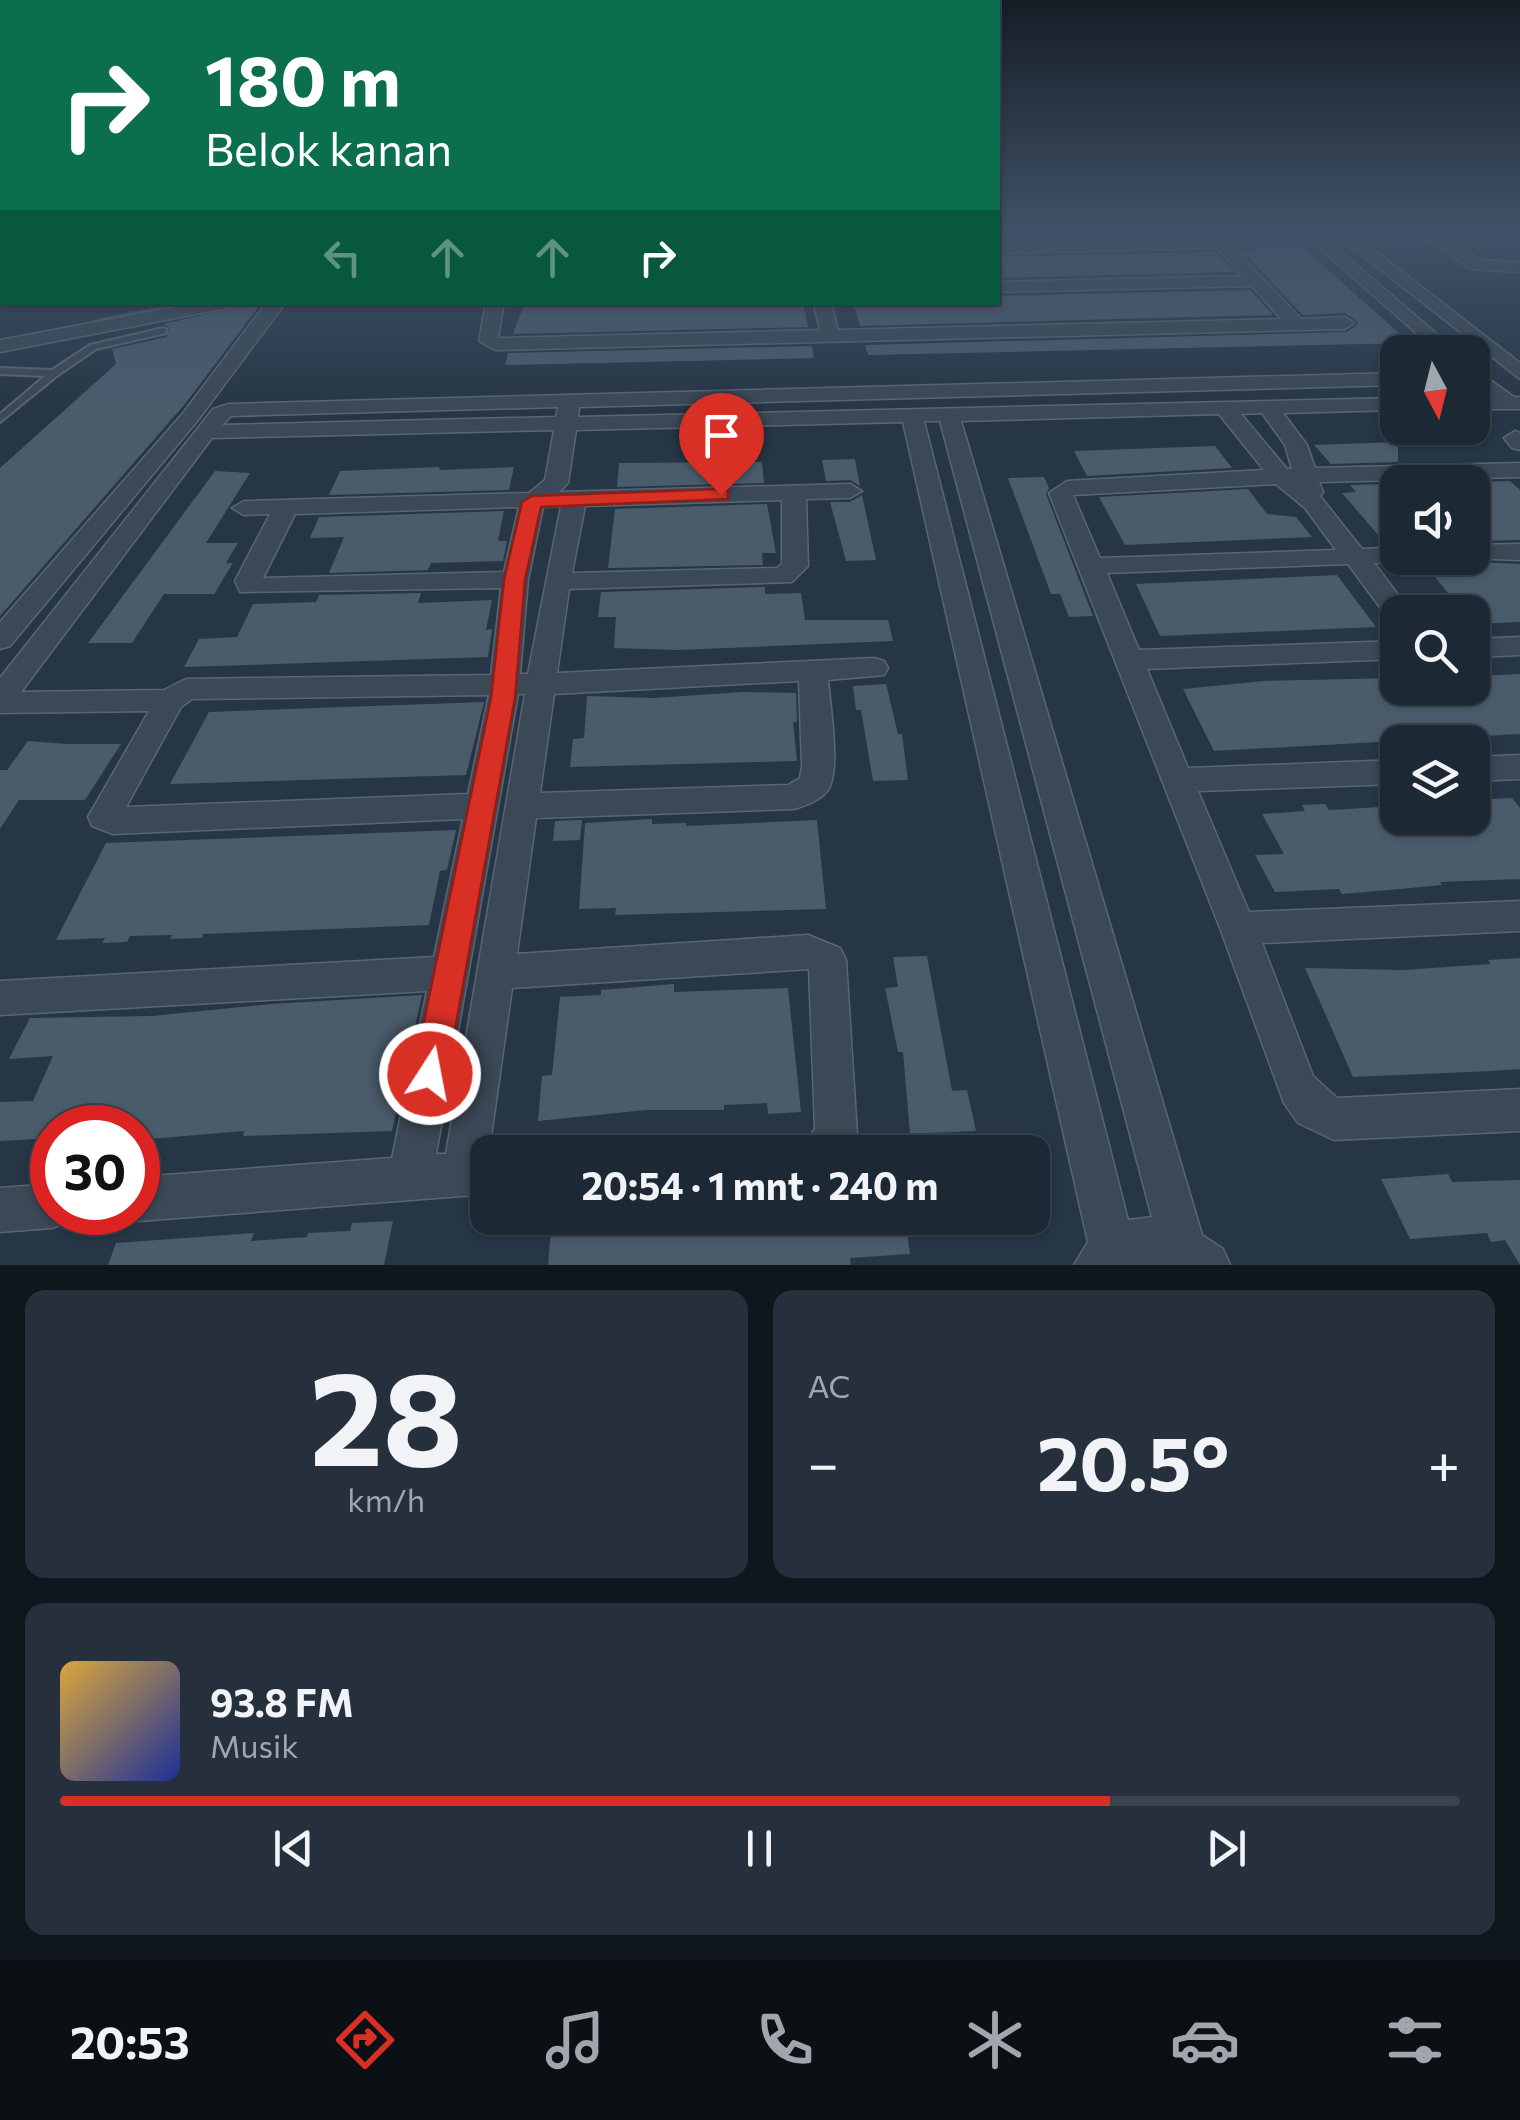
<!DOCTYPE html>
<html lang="id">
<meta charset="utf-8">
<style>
:root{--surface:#1c2834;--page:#25303c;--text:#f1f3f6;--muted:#a0a6ac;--line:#3a444f;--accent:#d93025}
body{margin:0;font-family:Commissioner,sans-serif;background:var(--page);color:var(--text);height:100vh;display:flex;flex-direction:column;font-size:38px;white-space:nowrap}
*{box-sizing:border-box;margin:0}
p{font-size:32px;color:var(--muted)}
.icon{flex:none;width:55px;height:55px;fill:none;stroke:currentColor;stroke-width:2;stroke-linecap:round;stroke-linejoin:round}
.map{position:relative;height:1265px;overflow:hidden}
.details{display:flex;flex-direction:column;gap:25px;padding:25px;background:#0f161d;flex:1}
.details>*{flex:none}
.banner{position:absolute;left:0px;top:0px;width:1000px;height:305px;box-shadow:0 2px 8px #0004,0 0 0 2px var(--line);background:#0b6e4f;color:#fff;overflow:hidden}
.needle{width:65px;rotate:173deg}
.fabs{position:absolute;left:1380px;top:335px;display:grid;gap:20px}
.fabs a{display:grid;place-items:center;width:110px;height:110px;border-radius:20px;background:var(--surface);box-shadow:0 2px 8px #0004,0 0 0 2px var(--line);font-size:50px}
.speed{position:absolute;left:30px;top:1105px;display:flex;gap:20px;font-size:50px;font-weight:700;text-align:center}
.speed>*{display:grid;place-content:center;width:130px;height:130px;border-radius:50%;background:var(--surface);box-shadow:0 2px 8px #0004,0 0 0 2px var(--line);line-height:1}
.speed .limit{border:15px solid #d22;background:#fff;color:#111}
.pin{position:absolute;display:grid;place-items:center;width:85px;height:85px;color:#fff;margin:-102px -42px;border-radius:50% 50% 50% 0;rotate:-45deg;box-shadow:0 0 10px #0007}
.pin .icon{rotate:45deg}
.me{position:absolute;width:110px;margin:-55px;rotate:11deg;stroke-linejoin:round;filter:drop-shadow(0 0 8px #0008)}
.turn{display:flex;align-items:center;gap:35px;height:210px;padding:0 40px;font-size:45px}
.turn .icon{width:130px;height:130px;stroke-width:2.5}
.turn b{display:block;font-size:70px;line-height:85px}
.lanes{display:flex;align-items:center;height:95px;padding:0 40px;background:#0003;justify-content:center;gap:50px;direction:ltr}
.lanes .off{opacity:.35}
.big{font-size:75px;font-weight:700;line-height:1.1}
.details .tile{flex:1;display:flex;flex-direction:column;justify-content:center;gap:15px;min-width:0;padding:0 35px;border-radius:20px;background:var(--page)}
.details .dial{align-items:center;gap:0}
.dial b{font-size:130px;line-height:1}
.song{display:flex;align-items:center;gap:30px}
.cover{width:120px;height:120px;border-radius:15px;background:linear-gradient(135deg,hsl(40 70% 55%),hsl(230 70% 35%))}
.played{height:10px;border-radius:5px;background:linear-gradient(90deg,var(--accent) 75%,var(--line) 75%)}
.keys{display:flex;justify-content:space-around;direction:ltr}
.heat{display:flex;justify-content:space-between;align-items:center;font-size:55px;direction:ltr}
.details .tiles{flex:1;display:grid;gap:25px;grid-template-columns:1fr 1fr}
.tile:last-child{grid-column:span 2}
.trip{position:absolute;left:470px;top:1135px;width:580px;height:100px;border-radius:20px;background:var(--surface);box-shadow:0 2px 8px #0004,0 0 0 2px var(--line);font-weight:700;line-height:100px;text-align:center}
.tab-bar{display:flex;height:160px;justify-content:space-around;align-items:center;background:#0b1015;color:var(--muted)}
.tab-bar .icon{width:70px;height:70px}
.tab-bar .current{color:var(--accent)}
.tab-bar b{font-size:45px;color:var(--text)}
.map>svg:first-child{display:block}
</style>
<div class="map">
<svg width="1520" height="1265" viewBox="0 0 1520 1265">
<rect width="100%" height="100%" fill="#263646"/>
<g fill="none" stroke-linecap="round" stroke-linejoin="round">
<!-- stream -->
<path stroke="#3b556f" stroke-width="5" d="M95 322 193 302"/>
</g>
<!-- building -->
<path fill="#4a5c6c" d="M1289 235 1410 343 868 355 865 345 1347 332 1358 324 1356 320 1345 313 1303 315 1242 251 1256 250 1241 236Z
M1215 252 1235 272 998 278V257Z
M1250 290 1273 315 860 326 853 302H998V296Z
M262 302 185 404 0 616V468L116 364 112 349 167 337 169 327 163 324Z
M629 302H803L808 327 513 334 523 307Z
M812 346 814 358 505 365 508 353Z
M1398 442V462L1331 464 1314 445Z
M1215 446 1232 468 1087 476 1074 451Z
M855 459 860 486 850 480 826 481 822 460Z
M762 462 764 483 617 487 619 463Z
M440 467 439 470 514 467 509 490 329 495 340 471Z
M215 471 250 473 206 543H238L226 563H233L214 594H164L132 643H88Z
M1044 477 1049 488 1046 494 1093 616 1069 617 1060 594H1051L1008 478Z
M1510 481 1520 490V540L1472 541V482Z
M1398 484V535L1379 536 1342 493 1356 492 1350 485Z
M1248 489 1267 514 1296 517 1312 537 1125 545 1099 497Z
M862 495 876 560 846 561 830 502H850Z
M767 504 776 553H762L763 565 608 568 615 509Z
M504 511 498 541H507L503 561 431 563 428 570 329 573 344 537 310 538 319 517Z
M1472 562 1520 564V622L1474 624 1472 612H1463L1432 573 1472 571Z
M1337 575 1376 627 1160 636 1136 584Z
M765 587V594L801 593 805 620H888L893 641 677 650 614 648 616 617H598L601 592Z
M421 593 418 603 492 600 486 630 492 629 488 657 184 667 199 639 237 637 253 604 316 602 319 595Z
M1520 674V734L1214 751 1183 689 1263 681 1398 678V688H1486L1477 676Z
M886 684 898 734H902L908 780 873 781 861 710H856L853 686Z
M743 692 796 693 797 722H793L797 761 570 767 573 739 584 738 587 696 653 698Z
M484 702 466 775 170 784 209 712Z
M28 741 66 744H121L85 800H19L0 829V770H7Z
M1512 798 1520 808V879L1440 882 1442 885 1367 892 1342 894 1339 889 1275 892 1255 855 1284 854 1262 814 1305 811 1302 805 1325 804 1329 810 1398 806V818H1472V800Z
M652 819V824L686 823V826L817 820 826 909 615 915 616 908 579 909 585 823Z
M582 820 580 840 553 841 555 821Z
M456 830 447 870 440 871 429 925 203 934 202 938 170 939 172 935 130 936 127 942 102 943 105 938 56 940 106 843Z
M927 956 952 1091 967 1090 976 1131 910 1134 903 1052H898L885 988 898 987 893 957Z
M1520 958V1069L1491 1071 1353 1077 1305 968 1402 970 1491 964 1488 960Z
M674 984V992L788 988 801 1112 768 1114 767 1103 724 1105V1110H646L538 1121 542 1076 552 1075 560 997 601 995V990Z
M422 995 392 1131 243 1136 244 1131 138 1140V1128H52V1138L0 1141V1102L33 1101 53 1056 9 1059 30 1018 152 1016 271 1004Z
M1448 1174 1452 1182 1520 1180V1265L1505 1240 1491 1242 1487 1233 1410 1239 1381 1179Z
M552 1218H645V1221L905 1218 910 1254 850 1258 851 1265H548Z
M393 1221 384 1265H108L116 1243 254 1233 251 1241 307 1237 308 1233 350 1231 352 1223Z"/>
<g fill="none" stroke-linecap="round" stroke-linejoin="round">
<!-- service casing -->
<g stroke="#596672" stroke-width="4">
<path id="service" d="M163 328 166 329V333L96 349 58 375 0 422V414L45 376 0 374V368L52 370 90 345Z"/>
</g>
<!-- minor casing -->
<g stroke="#596672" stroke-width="3">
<path id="minor" d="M1204 233H1220L1301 319 1345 317 1354 323 1345 329 495 350 479 341 486 302H504L498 338 820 330 813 302H831L838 330 1281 319 1252 286 998 292V282L1243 276 1217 248 998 253V243L1208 238Z
M1302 233H1319L1458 352H1438Z
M1334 233H1352L1520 363V379Z
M1417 233H1520V243L1453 244 1481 260 1520 262V272L1471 269Z
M202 302H242L233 307 0 352V340Z
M267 302H286L198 420 10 646 0 649V622L184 412Z
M1472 367 1514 397H1520V409H1472V397H1489L1472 383Z
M1398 373V385L579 407 578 417 1398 398V410L1283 413 1307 445 1315 468 1520 463V477L1319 482 1323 492 1320 496 1362 549 1398 547V558H1409L1398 563H1374L1411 612H1398V620L1388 618 1348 564 1107 573 1139 650 1398 641V659L1147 669 1188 768 1398 760V784L1198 791 1249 912 1520 901V931L1262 943 1313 1076 1337 1098 1520 1089V1131L1334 1140 1298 1123 1284 1103 1220 928 1049 493 1067 481 1264 470 1219 414 961 421 1202 1235 1223 1249 1230 1265H1074L1088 1242 903 422 576 430 568 483 559 492 850 484 862 491 850 498 806 499 808 566 792 582 569 589 557 673 874 658 884 661 888 668 884 675 828 680C830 704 841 771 828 790 821 800 805 806 794 809L536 818 517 954 808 935 840 948 846 960 857 1135 849 1152H802L815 1128 809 969 512 988 489 1151 493 1152H488V1194L138 1221 122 1212H138V1177L392 1158 427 991 0 1015V981L434 957 463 819 113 834 92 826 88 817 149 711 0 713V678L213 409 229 404ZM558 407 556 417 222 425 231 416ZM1262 413 1285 445 1292 469H1287L1241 414ZM924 421H940L1152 1217 1128 1220ZM554 430 545 480 529 493 244 501 232 508 244 515 270 514 235 581 240 592 501 588 491 675 186 679 164 690 21 692 212 438ZM1276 484 1305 508 1336 550 1100 558 1073 495ZM782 500V564L777 568 572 573 585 506ZM561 506 528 674H520L528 580 543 507ZM519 507 504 572 263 578 295 514ZM799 681 802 766 800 778 788 785 540 793 554 694ZM518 694H525L446 1154H436ZM489 695 468 794 126 807 181 707 192 699Z
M1515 431 1520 433V450L1512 448 1504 438Z
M1520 544V560L1463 558H1472V545Z
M1520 637V655L1472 657V639Z
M1520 755V779L1472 781V757Z
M52 1184V1212H71L68 1222 52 1228 0 1232V1188Z"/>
</g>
<!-- service -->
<use href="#service" fill="#3b4855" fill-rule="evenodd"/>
<!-- minor -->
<use href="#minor" fill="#3b4855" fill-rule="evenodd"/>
</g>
<!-- sky -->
<linearGradient id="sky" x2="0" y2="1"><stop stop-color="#151e26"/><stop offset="0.57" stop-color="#415268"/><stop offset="1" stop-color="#415268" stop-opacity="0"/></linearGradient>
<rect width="1520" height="410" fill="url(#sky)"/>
<!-- route -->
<path fill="#d93025" stroke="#8d1f18" stroke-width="2.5" d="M721 489 728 491V499L541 507 525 580 515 698 447 1074 442 1086 430 1090 418 1086 413 1074 491 698 504 580 522 502 532 496Z"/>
</svg>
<div class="fabs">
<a><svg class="needle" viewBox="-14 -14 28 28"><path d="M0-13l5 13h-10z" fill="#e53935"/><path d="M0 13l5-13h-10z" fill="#a0a6ac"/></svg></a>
<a><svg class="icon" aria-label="sound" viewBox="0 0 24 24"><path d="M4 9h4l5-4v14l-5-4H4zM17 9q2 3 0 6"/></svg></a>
<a><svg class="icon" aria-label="search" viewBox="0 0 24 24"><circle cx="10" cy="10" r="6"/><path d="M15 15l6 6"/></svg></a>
<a><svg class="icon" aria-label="layers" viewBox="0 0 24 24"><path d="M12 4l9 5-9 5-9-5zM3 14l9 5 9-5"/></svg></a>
</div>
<div class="speed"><div class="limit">30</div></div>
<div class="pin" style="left:721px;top:495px;background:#d93025"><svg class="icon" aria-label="arrive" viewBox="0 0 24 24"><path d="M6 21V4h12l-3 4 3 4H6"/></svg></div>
<svg class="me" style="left:430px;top:1074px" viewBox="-20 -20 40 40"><circle r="17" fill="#d93025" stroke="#fff" stroke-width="3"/><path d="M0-11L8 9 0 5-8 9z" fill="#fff"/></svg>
<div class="trip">20:54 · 1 mnt · 240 m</div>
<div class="banner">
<div class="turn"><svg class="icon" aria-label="right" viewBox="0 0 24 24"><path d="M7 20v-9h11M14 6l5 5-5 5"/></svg><div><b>180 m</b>Belok kanan</div></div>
<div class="lanes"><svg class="icon off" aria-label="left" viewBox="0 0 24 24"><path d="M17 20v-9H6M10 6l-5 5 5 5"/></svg><svg class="icon off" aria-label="ahead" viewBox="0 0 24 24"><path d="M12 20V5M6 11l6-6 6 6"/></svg><svg class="icon off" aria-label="ahead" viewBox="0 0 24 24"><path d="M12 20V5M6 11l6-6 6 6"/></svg><svg class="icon" aria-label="right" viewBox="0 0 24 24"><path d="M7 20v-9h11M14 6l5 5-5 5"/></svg></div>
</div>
</div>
<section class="details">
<div class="tiles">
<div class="tile dial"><b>28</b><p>km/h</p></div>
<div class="tile"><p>AC</p>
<div class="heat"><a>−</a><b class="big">20.5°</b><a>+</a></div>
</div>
<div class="tile">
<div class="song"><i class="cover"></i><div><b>93.8 FM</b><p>Musik</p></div></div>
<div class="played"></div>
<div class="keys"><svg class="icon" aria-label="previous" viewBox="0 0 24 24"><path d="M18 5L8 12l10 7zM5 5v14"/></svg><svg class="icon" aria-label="pause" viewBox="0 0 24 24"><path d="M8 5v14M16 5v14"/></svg><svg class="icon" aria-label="next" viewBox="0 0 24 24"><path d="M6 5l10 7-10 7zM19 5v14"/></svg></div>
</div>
</div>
</section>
<nav class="tab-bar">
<b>20:53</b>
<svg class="icon current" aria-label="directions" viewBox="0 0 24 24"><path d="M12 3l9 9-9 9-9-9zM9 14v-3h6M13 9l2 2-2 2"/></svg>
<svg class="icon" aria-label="music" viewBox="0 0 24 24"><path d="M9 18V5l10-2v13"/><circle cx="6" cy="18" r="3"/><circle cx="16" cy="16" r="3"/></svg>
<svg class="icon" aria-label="phone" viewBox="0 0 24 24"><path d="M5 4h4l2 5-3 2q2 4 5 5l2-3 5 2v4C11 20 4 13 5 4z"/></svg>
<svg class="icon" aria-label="climate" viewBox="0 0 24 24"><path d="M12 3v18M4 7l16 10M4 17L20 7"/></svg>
<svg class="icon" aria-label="car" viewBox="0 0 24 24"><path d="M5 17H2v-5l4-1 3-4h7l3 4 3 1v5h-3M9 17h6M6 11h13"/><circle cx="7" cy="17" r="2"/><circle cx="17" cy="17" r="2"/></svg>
<svg class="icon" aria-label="filters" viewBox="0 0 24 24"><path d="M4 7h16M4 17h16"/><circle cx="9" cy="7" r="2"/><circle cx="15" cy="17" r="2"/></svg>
</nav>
